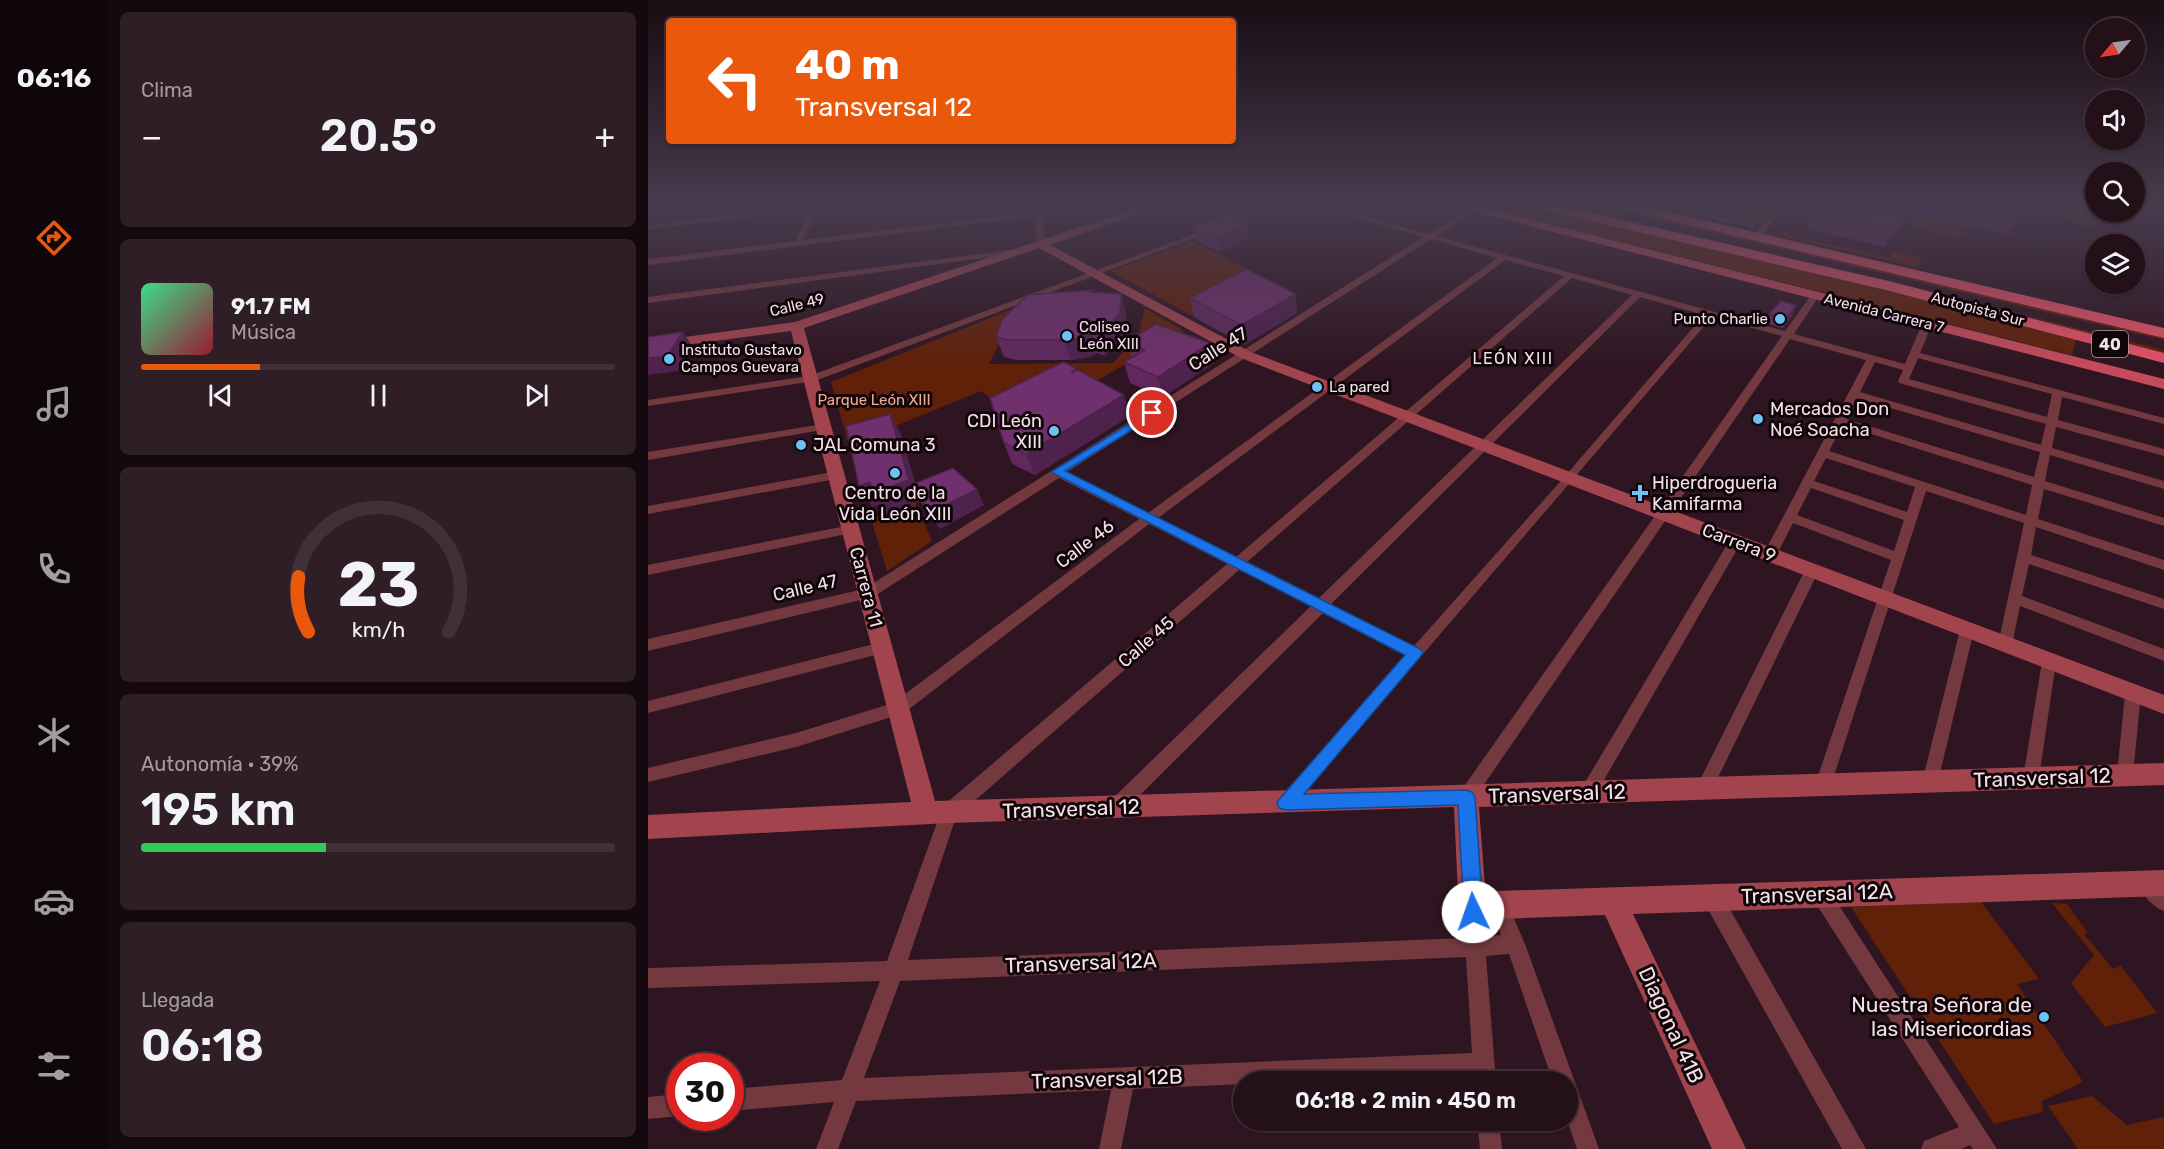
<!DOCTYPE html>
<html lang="es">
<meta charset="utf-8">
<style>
:root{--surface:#231019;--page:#2f1e26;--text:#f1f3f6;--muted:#a39da2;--line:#403038;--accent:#ea580c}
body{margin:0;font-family:Rubik,sans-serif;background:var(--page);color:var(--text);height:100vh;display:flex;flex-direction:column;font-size:22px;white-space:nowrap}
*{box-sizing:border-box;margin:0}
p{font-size:20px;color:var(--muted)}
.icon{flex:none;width:33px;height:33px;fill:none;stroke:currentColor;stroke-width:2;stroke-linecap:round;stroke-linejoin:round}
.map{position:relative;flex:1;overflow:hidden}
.sheet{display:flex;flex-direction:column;gap:12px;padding:12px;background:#13090e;width:540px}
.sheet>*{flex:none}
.guide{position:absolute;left:18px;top:18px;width:570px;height:126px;border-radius:6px;box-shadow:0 2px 4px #0004,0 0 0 2px var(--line);background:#ea580c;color:#fff;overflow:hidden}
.needle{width:39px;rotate:241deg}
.buttons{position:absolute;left:1437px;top:18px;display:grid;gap:12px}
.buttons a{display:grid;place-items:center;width:60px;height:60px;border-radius:50%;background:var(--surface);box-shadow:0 2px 4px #0004,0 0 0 2px var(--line);font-size:30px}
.speed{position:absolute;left:18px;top:1053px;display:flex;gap:12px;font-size:30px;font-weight:700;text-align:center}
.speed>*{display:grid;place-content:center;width:78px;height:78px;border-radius:50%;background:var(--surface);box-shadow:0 2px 4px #0004,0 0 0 2px var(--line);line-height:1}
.speed .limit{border:9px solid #d22;background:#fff;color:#111}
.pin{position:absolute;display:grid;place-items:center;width:51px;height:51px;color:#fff;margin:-26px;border:3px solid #fff;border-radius:50%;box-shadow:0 2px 6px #0007}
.me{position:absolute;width:66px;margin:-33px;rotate:357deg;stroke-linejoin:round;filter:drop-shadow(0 0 4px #0008)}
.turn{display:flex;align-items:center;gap:21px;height:126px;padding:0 30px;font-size:27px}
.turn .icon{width:78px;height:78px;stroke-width:2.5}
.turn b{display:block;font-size:42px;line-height:51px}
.big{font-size:45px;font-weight:600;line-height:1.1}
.sheet .tile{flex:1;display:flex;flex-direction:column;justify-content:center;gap:9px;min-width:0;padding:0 21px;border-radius:9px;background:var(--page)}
.sheet .dial{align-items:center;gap:0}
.dial svg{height:156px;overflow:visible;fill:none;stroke:var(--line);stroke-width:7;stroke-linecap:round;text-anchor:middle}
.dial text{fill:var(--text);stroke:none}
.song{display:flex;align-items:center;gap:18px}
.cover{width:72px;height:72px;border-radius:9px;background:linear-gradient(135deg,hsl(150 70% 55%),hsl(350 70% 35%))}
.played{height:6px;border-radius:3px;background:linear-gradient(90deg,var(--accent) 25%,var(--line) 25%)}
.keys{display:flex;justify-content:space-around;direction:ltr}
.heat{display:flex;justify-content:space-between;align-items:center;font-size:33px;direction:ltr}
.charge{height:9px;border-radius:4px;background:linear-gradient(90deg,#34c759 39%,var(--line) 0)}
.trip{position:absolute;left:585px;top:1071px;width:345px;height:60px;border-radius:30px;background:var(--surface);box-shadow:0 2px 4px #0004,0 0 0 2px var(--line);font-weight:600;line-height:60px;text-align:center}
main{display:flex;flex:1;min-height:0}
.menu{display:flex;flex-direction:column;width:108px;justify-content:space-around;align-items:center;background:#0e060a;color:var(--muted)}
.menu .icon{width:42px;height:42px}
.menu .active{color:var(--accent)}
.menu b{font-size:27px;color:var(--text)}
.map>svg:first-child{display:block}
</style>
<main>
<nav class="menu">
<b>06:16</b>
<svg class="icon active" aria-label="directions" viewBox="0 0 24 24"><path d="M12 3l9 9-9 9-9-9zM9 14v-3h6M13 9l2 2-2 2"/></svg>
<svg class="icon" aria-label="music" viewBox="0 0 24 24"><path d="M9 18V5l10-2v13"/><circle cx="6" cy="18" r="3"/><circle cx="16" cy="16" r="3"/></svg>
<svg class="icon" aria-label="phone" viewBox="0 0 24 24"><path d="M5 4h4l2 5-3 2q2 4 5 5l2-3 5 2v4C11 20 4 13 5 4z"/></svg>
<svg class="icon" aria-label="climate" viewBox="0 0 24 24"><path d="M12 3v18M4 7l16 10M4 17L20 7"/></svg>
<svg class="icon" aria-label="car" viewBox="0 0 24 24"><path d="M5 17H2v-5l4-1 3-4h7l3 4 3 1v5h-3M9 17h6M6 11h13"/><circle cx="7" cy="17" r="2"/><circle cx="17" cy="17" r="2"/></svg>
<svg class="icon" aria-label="filters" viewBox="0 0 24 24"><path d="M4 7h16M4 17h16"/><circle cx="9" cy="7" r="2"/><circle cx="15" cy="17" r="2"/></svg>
</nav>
<section class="sheet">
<div class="tile"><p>Clima</p>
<div class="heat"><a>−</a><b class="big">20.5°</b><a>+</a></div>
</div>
<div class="tile">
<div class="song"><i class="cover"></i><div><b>91.7 FM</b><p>Música</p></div></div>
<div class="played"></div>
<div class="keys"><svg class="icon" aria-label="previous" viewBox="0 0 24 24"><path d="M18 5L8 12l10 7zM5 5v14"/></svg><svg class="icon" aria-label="pause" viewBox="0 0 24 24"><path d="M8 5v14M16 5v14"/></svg><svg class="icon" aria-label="next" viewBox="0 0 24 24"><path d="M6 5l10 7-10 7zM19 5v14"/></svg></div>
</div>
<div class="tile dial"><svg viewBox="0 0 100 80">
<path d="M14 69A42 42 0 1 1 86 69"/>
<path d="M14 69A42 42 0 0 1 9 41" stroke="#ea580c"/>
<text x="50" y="56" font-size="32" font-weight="700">23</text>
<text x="50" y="72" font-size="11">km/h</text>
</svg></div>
<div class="tile"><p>Autonomía · 39%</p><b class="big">195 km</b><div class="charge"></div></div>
<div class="tile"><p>Llegada</p><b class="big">06:18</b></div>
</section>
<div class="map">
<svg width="1516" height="1149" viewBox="0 0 1516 1149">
<rect width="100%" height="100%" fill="#2f1521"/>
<!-- green -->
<path fill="#612109" d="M859 206H888L1264 296 1428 339 1424 355 852 211Z
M951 206H970L1516 336V340Z
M1101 206H1126L1112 226 1089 220Z
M1425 210 1453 225 1433 226 1405 211Z
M1269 215 1318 226 1312 238 1260 227Z
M1130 232 1242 258 1245 251 1274 258 1269 267 1128 235Z
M544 241 617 278 546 317 463 271Z
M497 308 536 331 434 389 343 398 333 391 201 445 183 382 360 311 368 310 341 364 465 363 490 336Z
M1353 309 1516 350V355Z
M267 503 284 541 239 571 223 519Z
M1333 902 1391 979 1369 984 1435 1082 1394 1101 1395 1112 1346 1124 1203 907Z
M1404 903 1419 904 1439 932 1436 934 1465 969 1473 966 1509 1013 1457 1027 1423 983 1446 955Z
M1444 1096 1479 1125 1516 1117V1149H1430L1400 1106Z"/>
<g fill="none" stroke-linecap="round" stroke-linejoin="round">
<!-- street -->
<path fill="#73393e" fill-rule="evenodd" d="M164 206H184L170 209 155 240 387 212V206H395V211L435 206H454L395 215 396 244 392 246 388 244 387 216 0 265V259L147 241 162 210 0 229V225Z
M622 206H632L167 381 0 406V400L161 376Z
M666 206H677L781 234 824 206H830V210L788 236 1137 331 1164 294H1170L1171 296 1146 334 1257 364 1274 324 1282 322 1284 324 1272 353 1516 418V424L1414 397 1410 420 1516 449V456L1408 427 1404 448 1516 481V489L1402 455 1397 481 1516 518V526L1396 489 1390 519 1516 560V570L1388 527 1383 555 1516 599V609L1381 564 1374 596 1516 649V661L1372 606 1364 645 1362 649H1352L1350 645 1376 523 1278 491 1183 785 1181 790 1175 793 1169 790 1167 785 1243 560 1145 523 1127 558 1122 560 1115 555 1218 360 1142 339 824 802 818 805 812 802 809 797 812 792 1134 336 1064 317 644 807 638 810 632 807 629 802 632 797 758 655 675 613 475 812 469 814 463 812 460 806 463 800 663 606 591 570 308 817 260 960 817 938 815 895 817 888 824 886 831 888 833 895 837 936 853 935 841 905 843 898 850 896 857 898 877 944 951 1149H929L919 1120 920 1082H905L861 954 838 956 848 1082H826V1074L654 1082H596V1084L485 1089 473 1149H451L463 1090 208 1101 190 1149H168L186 1102 82 1111V1089L194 1080 232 981 0 988V968L239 961 295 806 579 564 501 524 256 713 148 747 0 782V768L148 733 245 703 491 519 411 478 225 597 0 651V639L216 589 775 237ZM783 239 849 258 500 513 419 472ZM857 260 916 276 588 557 510 518ZM924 278 984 295 671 598 599 562ZM992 297 1056 315 918 475 766 646 683 604ZM1270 358 1404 394 1399 417 1261 379ZM1227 362 1255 370 1250 381 1251 383 1398 424 1393 445 1212 392ZM1209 398 1392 452 1386 477 1198 419ZM1195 425 1384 485 1378 515 1181 451ZM1178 458 1267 487 1259 512 1166 481ZM1163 488 1256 520 1246 551 1149 515ZM818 957 824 1053 216 1078 252 981Z
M1017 206H1029L1108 226 1104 228Z
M1129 206H1137L1112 239H1106V235Z
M370 249H373V253L0 303V297Z
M176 424 180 425V429L0 460V452Z
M189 471 193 472 195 475 193 478 0 514V506Z
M203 525 209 529 208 532 0 575V565Z
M1088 537 1094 541 945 799 939 802 933 799 930 794 933 789 1083 538Z
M1164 565 1171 570 1062 794 1056 797 1050 794 1047 789 1050 784 1157 570Z
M1319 625 1324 626 1326 630 1290 782 1288 787 1282 789 1276 787 1274 782 1312 630 1314 626Z
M234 642 239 644 241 648 239 652 0 713V701Z
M1401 656 1406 658 1408 662 1391 778 1389 783 1383 785 1377 783 1375 778 1394 662 1396 658Z
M1485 688 1490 690 1493 694 1485 775 1483 780 1477 782 1471 780 1469 775 1477 694 1480 690Z
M1499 875 1506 878 1516 888V911C1505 907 1494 895 1490 884L1492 878Z
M1172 884 1179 887 1349 1149H1325L1322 1145 1313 1149H1273L1276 1141 1311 1127 1165 899 1163 893 1165 887Z
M1064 888 1071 890 1218 1149H1194L1057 904 1055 897 1057 890Z
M32 1094V1116L0 1119V1097Z
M829 1120H851L854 1149H832Z"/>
<!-- secondary -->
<path fill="#a1444e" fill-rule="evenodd" d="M496 206H511L402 245 603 352 1516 695V714L593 358 391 248 156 328 287 801 1516 763V785L831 807 837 887 850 891 1516 870V896L985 914 1098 1149H1064L957 915 850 919 814 904 810 895 806 807 301 823 0 839V815L263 802 143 331 0 350V342L147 322Z"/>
<!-- primary -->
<path fill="#c44b5b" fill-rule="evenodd" d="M810 206H829L1516 379V389L812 208Z"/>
<!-- highway -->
<path fill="#e45266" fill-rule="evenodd" d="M891 206H913L1245 282 1516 353V363L1242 291 897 210Z
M972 206H995L1516 328V338L979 210Z"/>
</g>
<!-- wall -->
<path fill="#60295e" d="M1168 206H1375L1361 235 1261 213 1237 247 1158 228 1164 210Z
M600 224 602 237 572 252 548 240 545 227Z
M444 292 478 313 477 332 457 356 450 353 443 357 423 360H368L356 357 348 337Z
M542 298 649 313 596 345 546 317Z
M1121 314 1145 315 1135 328 1117 323Z
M480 341 566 363 515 397 482 383 476 362 484 358Z
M428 368V371L482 416 387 475 364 464 356 443Z
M253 434 267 483 336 505 292 529 272 501 238 514 232 504 224 507Z"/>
<!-- shaded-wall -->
<path fill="#4e224c" d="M1261 206H1264L1261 213 1237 247 1244 229Z
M600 224 602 237 572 252 570 239Z
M473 294 478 313 477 332 457 356 451 336Z
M648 294 649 313 596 345 593 325Z
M1148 305 1145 315 1135 328 1139 318Z
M35 332 45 347 30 371 0 375V358Z
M444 333 450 353 443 357 423 360 416 340Z
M562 343 566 363 515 397 510 377Z
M476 395 482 416 387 475 378 454Z
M242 414 253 434 270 494 263 485 272 502 238 514 232 504 224 507 211 486Z
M329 489 336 505 292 529 283 513Z"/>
<!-- building -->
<path fill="#70306d" stroke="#4e224c" stroke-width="1.5" d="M1168 206H1261L1244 229 1164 210Z
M1315 206H1375L1370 217Z
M581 214 600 224 570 239 545 227Z
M598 269 648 294 593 325 542 298Z
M444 290 442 292 473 294 472 313 451 336 444 333 437 337 416 340H360L348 337 354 320 379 295Z
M1133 301 1148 305 1139 318 1121 314Z
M508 324 562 343 510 377 476 362 497 350 480 341Z
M35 332 19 356 0 358V337Z
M415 362 428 368 423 373 430 370 476 395 378 454 356 443 342 398Z
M242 414 261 480 225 493 222 482 211 486 198 426Z
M305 468 329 489 283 513 263 485Z"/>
<!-- sky -->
<linearGradient id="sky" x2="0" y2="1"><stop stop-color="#1a0c12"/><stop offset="0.56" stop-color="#473b4e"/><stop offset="1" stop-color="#473b4e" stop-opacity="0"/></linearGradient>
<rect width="1516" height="367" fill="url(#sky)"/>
<!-- route -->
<path fill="#1a73e8" stroke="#114b97" stroke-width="1.5" d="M504 410 509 413 507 416 417 471 772 649 775 653 772 657 656 794 818 790 824 792 827 797 835 912 832 919 825 922 818 919 816 912 810 805 638 810 631 808 629 802 757 655 403 472Z"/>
<!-- markers -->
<g fill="#6ec2f3" stroke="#10060a" stroke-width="2">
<circle cx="1132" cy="319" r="6"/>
<circle cx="419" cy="336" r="6"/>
<circle cx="21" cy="359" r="6"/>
<circle cx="669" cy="387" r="6"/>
<circle cx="1110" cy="419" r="6"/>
<circle cx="406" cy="431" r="6"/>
<circle cx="153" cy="445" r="6"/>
<circle cx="247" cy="473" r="6"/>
<path d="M989 484h6v6h6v6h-6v6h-6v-6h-6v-6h6z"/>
<circle cx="1396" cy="1017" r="6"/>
</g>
<g text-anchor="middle" stroke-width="6" stroke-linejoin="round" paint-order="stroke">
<!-- far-street labels -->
<g font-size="15" fill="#f3e1e8" stroke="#10060a">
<text transform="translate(149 305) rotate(-14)" y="5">Calle 49</text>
<text transform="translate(1330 309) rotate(15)" y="5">Autopista Sur</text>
<text transform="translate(1236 313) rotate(14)" y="5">Avenida Carrera 7</text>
</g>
<!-- far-poi labels -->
<g font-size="15" fill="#f3e1e8" stroke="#10060a" text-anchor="start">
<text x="1120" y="324" text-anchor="end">Punto Charlie</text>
<text x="431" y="332">Coliseo<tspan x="431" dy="17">León XIII</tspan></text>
<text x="33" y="355">Instituto Gustavo<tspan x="33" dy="17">Campos Guevara</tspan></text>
<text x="681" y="392">La pared</text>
</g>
<!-- far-park labels -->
<g font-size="15" fill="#f2ab93" stroke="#10060a">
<text x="226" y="405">Parque León XIII</text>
</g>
<!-- shield labels -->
<rect fill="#10060a" stroke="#af9fa5" stroke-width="1.5" x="1444" y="331" width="36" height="26" rx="4.5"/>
<g font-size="16" font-weight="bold" fill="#f3e1e8">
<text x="1462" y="350">40</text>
</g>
<!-- far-neighbourhood labels -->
<g font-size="16" letter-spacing="1.5" fill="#f3e1e8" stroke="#10060a">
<text x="865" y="364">LEÓN XIII</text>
</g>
<!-- street labels -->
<g font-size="18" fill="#f3e1e8" stroke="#10060a">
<text transform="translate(570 349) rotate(-32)" y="6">Calle 47</text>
<text transform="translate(1091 543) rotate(21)" y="6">Carrera 9</text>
<text transform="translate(437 544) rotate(-37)" y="6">Calle 46</text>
<text transform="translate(218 587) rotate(75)" y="6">Carrera 11</text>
<text transform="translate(157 588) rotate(-13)" y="6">Calle 47</text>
<text transform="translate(498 642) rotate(-41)" y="6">Calle 45</text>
</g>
<!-- poi labels -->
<g font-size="18" fill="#f3e1e8" stroke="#10060a" text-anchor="start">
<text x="1122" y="415">Mercados Don<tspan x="1122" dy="21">Noé Soacha</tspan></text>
<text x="394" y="427" text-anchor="end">CDI León<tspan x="394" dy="21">XIII</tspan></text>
<text x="165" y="451">JAL Comuna 3</text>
<text x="1004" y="489">Hiperdrogueria<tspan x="1004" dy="21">Kamifarma</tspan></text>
<text x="247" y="499" text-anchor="middle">Centro de la<tspan x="247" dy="21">Vida León XIII</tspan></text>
</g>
<!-- near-street labels -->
<g font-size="21" fill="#f3e1e8" stroke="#10060a">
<text transform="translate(1394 778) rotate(-2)" y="7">Transversal 12</text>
<text transform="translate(909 794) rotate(-2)" y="7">Transversal 12</text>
<text transform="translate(423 809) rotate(-2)" y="7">Transversal 12</text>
<text transform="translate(1169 894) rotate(-2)" y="7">Transversal 12A</text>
<text transform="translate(433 963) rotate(-2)" y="7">Transversal 12A</text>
<text transform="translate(1023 1025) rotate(65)" y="7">Diagonal 41B</text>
<text transform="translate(459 1079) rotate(-2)" y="7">Transversal 12B</text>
</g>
<!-- near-poi labels -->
<g font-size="21" fill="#f3e1e8" stroke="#10060a" text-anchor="end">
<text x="1384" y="1012">Nuestra Señora de<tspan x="1384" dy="24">las Misericordias</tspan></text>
</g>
</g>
</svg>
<div class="buttons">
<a><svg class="needle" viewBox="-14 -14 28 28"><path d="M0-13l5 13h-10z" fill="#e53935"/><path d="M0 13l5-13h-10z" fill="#a39da2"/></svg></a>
<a><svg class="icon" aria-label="sound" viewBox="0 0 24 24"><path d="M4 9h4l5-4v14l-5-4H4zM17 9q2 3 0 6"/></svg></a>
<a><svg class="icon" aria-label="search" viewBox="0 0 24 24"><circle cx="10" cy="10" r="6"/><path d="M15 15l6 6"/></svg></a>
<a><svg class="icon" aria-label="layers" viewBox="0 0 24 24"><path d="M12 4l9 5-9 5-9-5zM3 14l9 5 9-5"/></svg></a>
</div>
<div class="speed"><div class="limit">30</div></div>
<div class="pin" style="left:504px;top:413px;background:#d93025"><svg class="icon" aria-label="arrive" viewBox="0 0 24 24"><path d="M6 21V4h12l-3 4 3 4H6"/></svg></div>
<svg class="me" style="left:825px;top:912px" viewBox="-20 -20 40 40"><circle r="19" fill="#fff"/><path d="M0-13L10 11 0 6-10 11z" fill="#1a73e8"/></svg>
<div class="trip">06:18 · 2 min · 450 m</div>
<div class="guide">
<div class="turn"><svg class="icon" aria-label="left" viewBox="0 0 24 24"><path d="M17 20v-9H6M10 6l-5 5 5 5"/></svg><div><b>40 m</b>Transversal 12</div></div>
</div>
</div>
</main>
